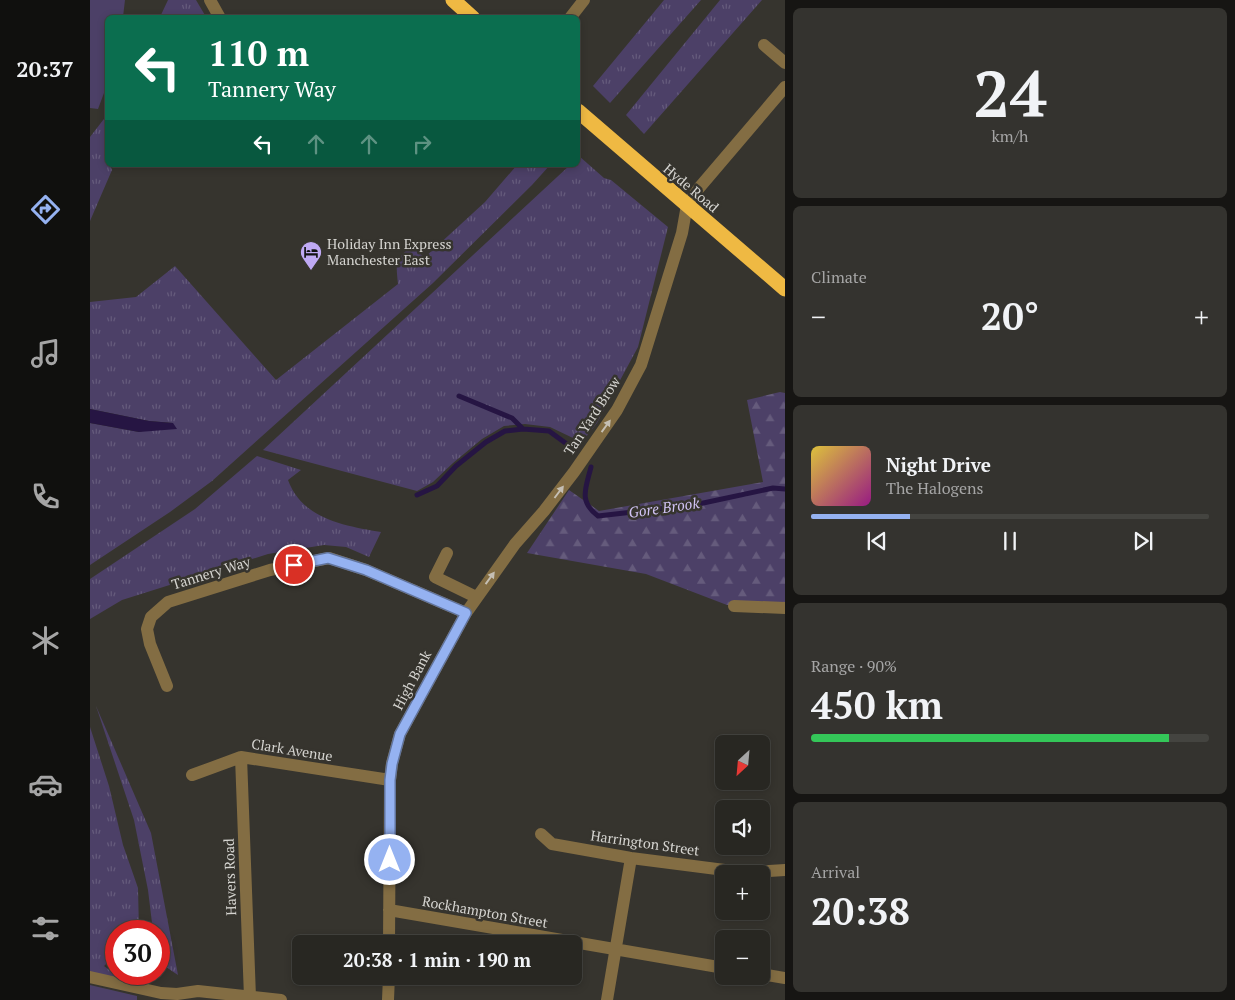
<!DOCTYPE html>
<meta charset="utf-8">
<style>
:root{--surface:#282722;--page:#34332f;--text:#f1f3f6;--muted:#a5a5a5;--line:#444440;--accent:#95b2f1}
body{margin:0;font-family:"PT Serif",serif;background:var(--page);color:var(--text);height:100vh;display:flex;flex-direction:column;font-size:19px;white-space:nowrap}
*{box-sizing:border-box;margin:0}
p{font-size:16px;color:var(--muted)}
.icon{flex:none;width:28px;height:28px;fill:none;stroke:currentColor;stroke-width:2;stroke-linecap:round;stroke-linejoin:round}
.map{position:relative;flex:1;overflow:hidden}
.drawer{display:flex;flex-direction:column;gap:8px;padding:8px;background:#161513;width:450px}
.drawer>*{flex:none}
.top-card{position:absolute;left:15px;top:15px;width:475px;height:152px;border-radius:8px;box-shadow:0 2px 8px #0003,0 0 0 1px var(--line);background:#0b6e4f;color:#fff;overflow:hidden}
.needle{width:32px;rotate:206deg}
.buttons{position:absolute;left:625px;top:735px;display:grid;gap:10px}
.buttons a{display:grid;place-items:center;width:55px;height:55px;border-radius:8px;background:var(--surface);box-shadow:0 2px 8px #0003,0 0 0 1px var(--line);font-size:25px}
.speed{position:absolute;left:15px;top:920px;display:flex;gap:10px;font-size:25px;font-weight:700;text-align:center}
.speed>*{display:grid;place-content:center;width:65px;height:65px;border-radius:50%;background:var(--surface);box-shadow:0 2px 8px #0003,0 0 0 1px var(--line);line-height:1}
.speed .limit{border:8px solid #d22;background:#fff;color:#111}
.pin{position:absolute;display:grid;place-items:center;width:42px;height:42px;color:#fff;margin:-21px;border:2px solid #fff;border-radius:50%;box-shadow:0 1px 5px #0007}
.me{position:absolute;width:55px;margin:-28px;rotate:0deg;stroke-linejoin:round;filter:drop-shadow(0 0 4px #0008)}
.turn{display:flex;align-items:center;gap:18px;height:105px;padding:0 20px;font-size:22px}
.turn .icon{width:65px;height:65px;stroke-width:2.5}
.turn b{display:block;font-size:35px;line-height:42px}
.lanes{display:flex;align-items:center;height:48px;padding:0 20px;background:#0003;justify-content:center;gap:25px;direction:ltr}
.lanes .off{opacity:.35}
.big{font-size:38px;font-weight:700;line-height:1.1}
.drawer .card{flex:1;display:flex;flex-direction:column;justify-content:center;gap:8px;min-width:0;padding:0 18px;border-radius:8px;background:var(--page)}
.drawer .dial{align-items:center;gap:0}
.dial b{font-size:65px;line-height:1}
.song{display:flex;align-items:center;gap:15px}
.cover{width:60px;height:60px;border-radius:8px;background:linear-gradient(135deg,hsl(50 70% 55%),hsl(310 70% 35%))}
.played{height:5px;border-radius:2px;background:linear-gradient(90deg,var(--accent) 25%,var(--line) 25%)}
.keys{display:flex;justify-content:space-around;direction:ltr}
.heat{display:flex;justify-content:space-between;align-items:center;font-size:28px;direction:ltr}
.charge{height:8px;border-radius:4px;background:linear-gradient(90deg,#34c759 90%,var(--line) 0)}
.trip{position:absolute;left:202px;top:935px;width:290px;height:50px;border-radius:8px;background:var(--surface);box-shadow:0 2px 8px #0003,0 0 0 1px var(--line);font-weight:700;line-height:50px;text-align:center}
main{display:flex;flex:1;min-height:0}
.tabs{display:flex;flex-direction:column;width:90px;justify-content:space-around;align-items:center;background:#10100e;color:var(--muted)}
.tabs .icon{width:35px;height:35px}
.tabs .on{color:var(--accent)}
.tabs b{font-size:22px;color:var(--text)}
.map>svg:first-child{display:block}
</style>
<main>
<nav class="tabs">
<b>20:37</b>
<svg class="icon on" aria-label="directions" viewBox="0 0 24 24"><path d="M12 3l9 9-9 9-9-9zM9 14v-3h6M13 9l2 2-2 2"/></svg>
<svg class="icon" aria-label="music" viewBox="0 0 24 24"><path d="M9 18V5l10-2v13"/><circle cx="6" cy="18" r="3"/><circle cx="16" cy="16" r="3"/></svg>
<svg class="icon" aria-label="phone" viewBox="0 0 24 24"><path d="M5 4h4l2 5-3 2q2 4 5 5l2-3 5 2v4C11 20 4 13 5 4z"/></svg>
<svg class="icon" aria-label="climate" viewBox="0 0 24 24"><path d="M12 3v18M4 7l16 10M4 17L20 7"/></svg>
<svg class="icon" aria-label="car" viewBox="0 0 24 24"><path d="M5 17H2v-5l4-1 3-4h7l3 4 3 1v5h-3M9 17h6M6 11h13"/><circle cx="7" cy="17" r="2"/><circle cx="17" cy="17" r="2"/></svg>
<svg class="icon" aria-label="filters" viewBox="0 0 24 24"><path d="M4 7h16M4 17h16"/><circle cx="9" cy="7" r="2"/><circle cx="15" cy="17" r="2"/></svg>
</nav>
<div class="map">
<svg width="695" height="1000" viewBox="0 0 695 1000">
<defs>
<pattern id="grass-tufts" width="24" height="20" patternUnits="userSpaceOnUse" patternTransform="scale(1.25)"><rect width="24" height="20" fill="#4c4067"/><path d="M3 7l-1-3M5 7V3M7 7l1-3M15 17l-1-3M17 17v-4M19 17l1-3" fill="none" stroke="#655b7c"/></pattern>
<pattern id="forest-firs" width="22" height="20" patternUnits="userSpaceOnUse" patternTransform="scale(1.25)"><rect width="22" height="20" fill="#4c4067"/><path d="M5 1l3.5 6h-7zM16 11l3.5 6h-7z" fill="#655b7c"/></pattern>
</defs>
<rect width="100%" height="100%" fill="#36342e"/>
<!-- grass -->
<path fill="url(#grass-tufts)" d="M78 0H106L116 17H70Z
M574 0H611L520 103 503 86Z
M630 0H672L554 134 536 115Z
M17 115 18 165H20L22 170 0 221V137Z
M489 156 514 178 521 180 578 227 548 347 507 423 488 447 483 438 460 427 435 424 414 426 392 439 363 463 343 482 327 491 173 450 480 165H488V158Z
M427 165H460L442 185 343 283 122 481 80 512 0 565V423L49 432 83 423 59 421 0 409V302L46 297 85 266 186 380 308 284C306 264 304 257 324 246L334 258 395 202Z
M167 456 211 470 198 480C212 519 255 526 291 532L279 557 256 547 234 545 178 554 32 600 0 619V579L105 509Z
M6 706 61 833 88 975C64 960 69 958 69 931H63L58 890 44 820Z
M0 727 19 786 33 845 48 888 49 931H26V955L14 966 31 979 0 972Z"/>
<!-- forest -->
<path fill="url(#forest-firs)" d="M690 392 695 393V605H637L556 574 437 553 479 490 509 511 673 482 657 400Z"/>
<!-- park -->
<path fill="#4c4067" d="M0 0H35L33 17 18 18 17 85 8 109 0 108Z
M0 985 47 996V1000H0Z"/>
<!-- water -->
<path fill="#261543" d="M0 409 59 421 83 423 87 429 49 432 0 423Z"/>
<g fill="none" stroke-linecap="round" stroke-linejoin="round">
<!-- stream -->
<path stroke="#261543" stroke-width="5" d="M369 396 422 418 433 429
M501 467C496 488 488 501 508 516L604 505 683 488 695 489
M327 495 347 486 366 466 396 442 415 431 433 429 459 431 485 450"/>
<!-- minor -->
<path stroke="#836d43" stroke-width="12" d="M120 0 130 18
M480 18 494 0
M674 45 695 63
M357 553 345 577 386 597
M644 606 695 608
M77 686 60 644 57 629 61 617 78 602 180 570 239 558 276 570 376 613
M151 757 160 997
M102 775 151 757 300 780
M451 834 462 844 541 858 658 873
M679 871 695 870
M299 910 634 968
M299 944 300 780 302 763 310 734 376 613 425 544 454 511 484 472 527 410 551 365 592 233 597 205 609 188 695 87
M671 974 695 978
M0 977 71 993 87 994 108 991 191 1000
M298 1000 299 976
M517 1000 541 858"/>
<!-- highway -->
<path stroke="#efb943" stroke-width="15" d="M363 0 383 18
M488 111 695 289"/>
</g>
<!-- one-way arrows -->
<defs><path id="oneway-solid" d="M-6-.8H1V-3.2L6.5 0L1 3.2V.8H-6Z" transform="scale(1.25)"/></defs>
<g fill="#c5bfb4">
<use href="#oneway-solid" transform="translate(516 426) rotate(-54)"/>
<use href="#oneway-solid" transform="translate(469 492) rotate(-53)"/>
<use href="#oneway-solid" transform="translate(400 578) rotate(-54)"/>
</g>
<g fill="none" stroke-linecap="round" stroke-linejoin="round">
<!-- route casing -->
<g stroke="#61749d" stroke-width="12">
<path id="route" d="M204 565 238 558 276 570 376 613 310 734 302 764 300 780V860"/>
</g>
<!-- route -->
<use href="#route" stroke="#95b2f1" stroke-width="9"/>
</g>
<!-- icons -->
<defs>
<g id="hotel-pin" transform="scale(1.125)"><path d="M0 17L-7.5 6A9.5 9.5 0 1 1 7.5 6Z" fill="#bfa9f4" stroke="#36342e"/><path d="M-6-4.5h1.5V1H6V5H4.5V3h-9V5H-6ZM-4 0a1.8 1.8 0 1 1 3.6 0ZM.5 0V-2.5h3Q6-2.5 6 0Z" fill="#111"/></g>
</defs>
<g fill-rule="evenodd">
<use href="#hotel-pin" x="221" y="252"/>
</g>
<g text-anchor="middle" stroke-width="5" stroke-linejoin="round" paint-order="stroke">
<!-- street labels -->
<g font-size="14" fill="#d5d4d0" stroke="#36342e">
<text transform="translate(601 188) rotate(40)" y="5">Hyde Road</text>
<text transform="translate(502 416) rotate(-57)" y="5">Tan Yard Brow</text>
<text transform="translate(121 573) rotate(-17)" y="5">Tannery Way</text>
<text transform="translate(322 680) rotate(-62)" y="5">High Bank</text>
<text transform="translate(202 750) rotate(9)" y="5">Clark Avenue</text>
<text transform="translate(555 843) rotate(8)" y="5">Harrington Street</text>
<text transform="translate(140 877) rotate(-92)" y="5">Havers Road</text>
<text transform="translate(395 912) rotate(10)" y="5">Rockhampton Street</text>
</g>
<!-- poi labels -->
<g font-size="14" fill="#d5d4d0" stroke="#36342e" text-anchor="start">
<text x="237" y="249">Holiday Inn Express<tspan x="237" dy="16">Manchester East</tspan></text>
</g>
<!-- water labels -->
<g font-size="15" font-style="italic" fill="#d0c2f3" stroke="#36342e">
<text transform="translate(574 508) rotate(-8)" y="5">Gore Brook</text>
</g>
</g>
</svg>
<div class="buttons">
<a><svg class="needle" viewBox="-14 -14 28 28"><path d="M0-13l5 13h-10z" fill="#e53935"/><path d="M0 13l5-13h-10z" fill="#a5a5a5"/></svg></a>
<a><svg class="icon" aria-label="sound" viewBox="0 0 24 24"><path d="M4 9h4l5-4v14l-5-4H4zM17 9q2 3 0 6"/></svg></a>
<a>+</a>
<a>−</a>
</div>
<div class="speed"><div class="limit">30</div></div>
<div class="pin" style="left:204px;top:565px;background:#d93025"><svg class="icon" aria-label="arrive" viewBox="0 0 24 24"><path d="M6 21V4h12l-3 4 3 4H6"/></svg></div>
<svg class="me" style="left:300px;top:860px" viewBox="-20 -20 40 40"><circle r="17" fill="#95b2f1" stroke="#fff" stroke-width="3"/><path d="M0-11L8 9 0 5-8 9z" fill="#fff"/></svg>
<div class="trip">20:38 · 1 min · 190 m</div>
<div class="top-card">
<div class="turn"><svg class="icon" aria-label="left" viewBox="0 0 24 24"><path d="M17 20v-9H6M10 6l-5 5 5 5"/></svg><div><b>110 m</b>Tannery Way</div></div>
<div class="lanes"><svg class="icon" aria-label="left" viewBox="0 0 24 24"><path d="M17 20v-9H6M10 6l-5 5 5 5"/></svg><svg class="icon off" aria-label="ahead" viewBox="0 0 24 24"><path d="M12 20V5M6 11l6-6 6 6"/></svg><svg class="icon off" aria-label="ahead" viewBox="0 0 24 24"><path d="M12 20V5M6 11l6-6 6 6"/></svg><svg class="icon off" aria-label="right" viewBox="0 0 24 24"><path d="M7 20v-9h11M14 6l5 5-5 5"/></svg></div>
</div>
</div>
<section class="drawer">
<div class="card dial"><b>24</b><p>km/h</p></div>
<div class="card"><p>Climate</p>
<div class="heat"><a>−</a><b class="big">20°</b><a>+</a></div>
</div>
<div class="card">
<div class="song"><i class="cover"></i><div><b>Night Drive</b><p>The Halogens</p></div></div>
<div class="played"></div>
<div class="keys"><svg class="icon" aria-label="previous" viewBox="0 0 24 24"><path d="M18 5L8 12l10 7zM5 5v14"/></svg><svg class="icon" aria-label="pause" viewBox="0 0 24 24"><path d="M8 5v14M16 5v14"/></svg><svg class="icon" aria-label="next" viewBox="0 0 24 24"><path d="M6 5l10 7-10 7zM19 5v14"/></svg></div>
</div>
<div class="card"><p>Range · 90%</p><b class="big">450 km</b><div class="charge"></div></div>
<div class="card"><p>Arrival</p><b class="big">20:38</b></div>
</section>
</main>
